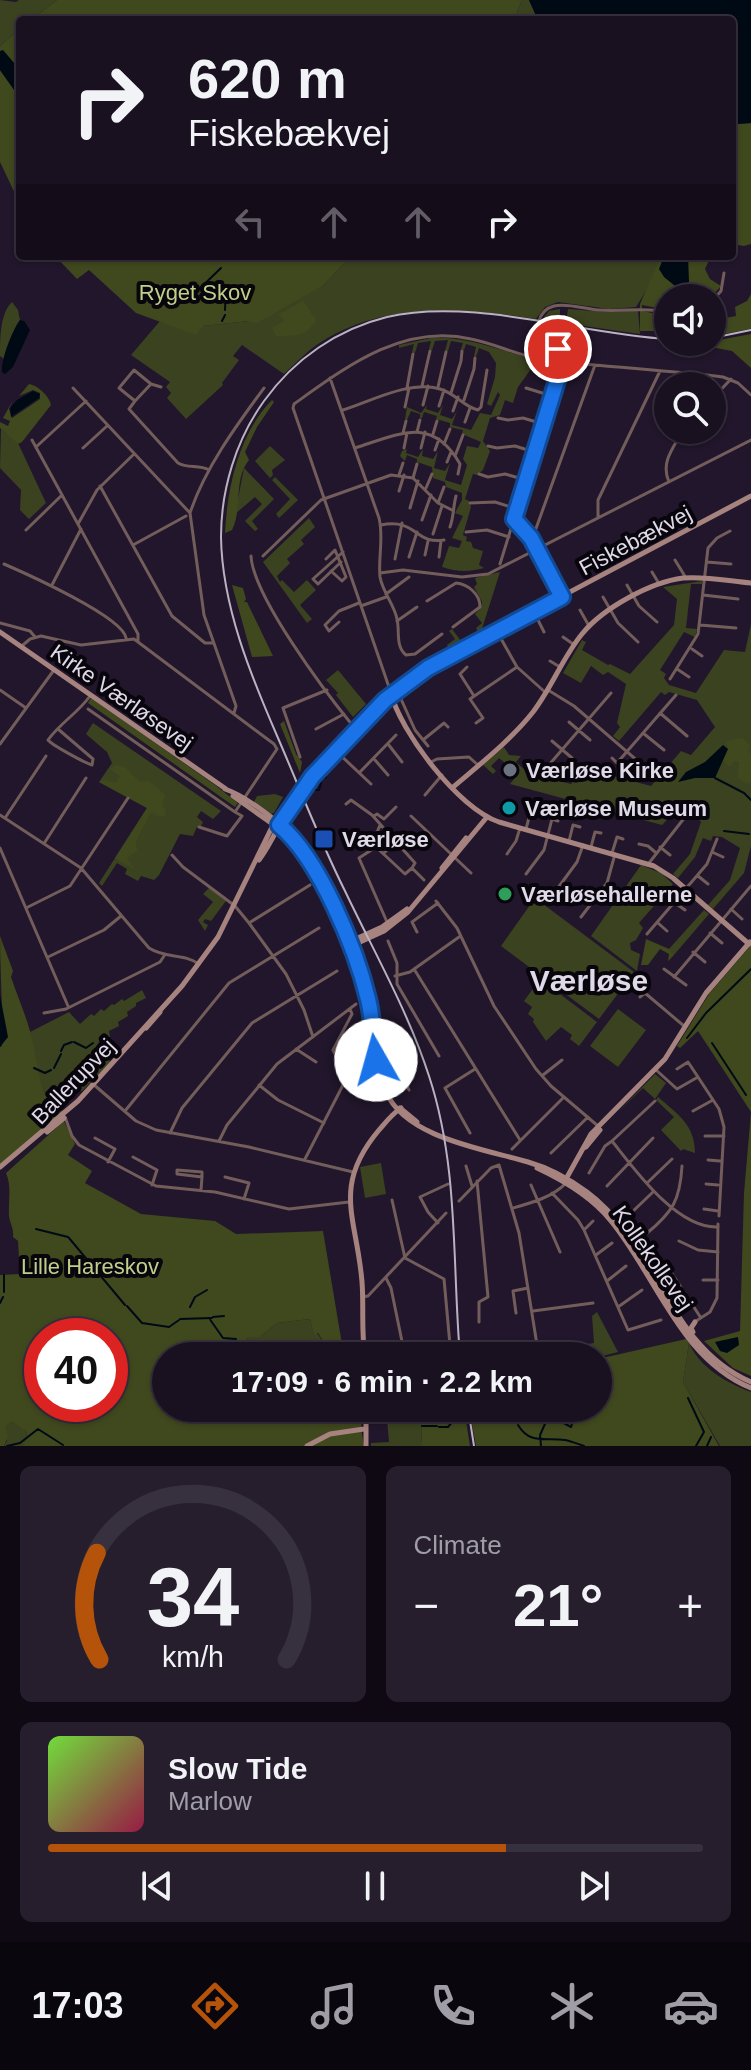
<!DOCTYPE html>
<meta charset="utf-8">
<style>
:root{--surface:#191020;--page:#261e2d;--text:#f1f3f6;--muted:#9f9da5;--line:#37303e;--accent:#b45309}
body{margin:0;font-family:Helvetica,sans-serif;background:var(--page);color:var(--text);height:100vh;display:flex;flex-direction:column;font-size:30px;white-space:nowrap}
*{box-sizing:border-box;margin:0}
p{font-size:26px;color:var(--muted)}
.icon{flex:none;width:44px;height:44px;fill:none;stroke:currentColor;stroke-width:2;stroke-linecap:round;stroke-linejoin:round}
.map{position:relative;height:1446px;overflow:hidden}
.details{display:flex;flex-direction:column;gap:20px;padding:20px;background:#0e0912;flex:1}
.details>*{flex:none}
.hud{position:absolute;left:16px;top:16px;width:720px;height:244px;border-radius:8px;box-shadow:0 2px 6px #0004,0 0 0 2px var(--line);background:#191020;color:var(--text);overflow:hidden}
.controls{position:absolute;left:654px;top:284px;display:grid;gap:16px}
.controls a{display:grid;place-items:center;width:72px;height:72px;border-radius:50%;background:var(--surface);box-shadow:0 2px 6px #0004,0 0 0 2px var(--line);font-size:40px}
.speed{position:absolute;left:24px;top:1318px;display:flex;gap:16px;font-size:40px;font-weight:700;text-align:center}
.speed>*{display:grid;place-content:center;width:104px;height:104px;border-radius:50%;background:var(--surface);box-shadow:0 2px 6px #0004,0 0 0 2px var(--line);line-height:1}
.speed .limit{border:12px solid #d22;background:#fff;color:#111}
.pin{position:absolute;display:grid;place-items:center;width:68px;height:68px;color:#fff;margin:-34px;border:4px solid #fff;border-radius:50%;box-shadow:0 2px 8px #0007}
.me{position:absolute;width:88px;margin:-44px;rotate:353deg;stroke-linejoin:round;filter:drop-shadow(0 0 6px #0008)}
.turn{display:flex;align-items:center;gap:28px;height:168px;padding:0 40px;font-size:36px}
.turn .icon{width:104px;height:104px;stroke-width:2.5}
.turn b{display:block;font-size:56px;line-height:68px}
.lanes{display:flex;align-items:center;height:76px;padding:0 40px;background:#0003;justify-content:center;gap:40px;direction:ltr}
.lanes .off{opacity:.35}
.big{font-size:60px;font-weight:600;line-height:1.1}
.details .tile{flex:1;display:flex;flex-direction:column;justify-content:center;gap:12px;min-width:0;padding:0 28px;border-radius:12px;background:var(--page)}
.details .dial{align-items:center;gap:0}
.dial svg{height:208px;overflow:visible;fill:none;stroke:var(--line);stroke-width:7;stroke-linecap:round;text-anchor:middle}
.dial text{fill:var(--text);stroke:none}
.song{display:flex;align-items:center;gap:24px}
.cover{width:96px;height:96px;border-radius:12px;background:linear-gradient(135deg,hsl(100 70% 55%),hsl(340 70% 35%))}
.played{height:8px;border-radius:4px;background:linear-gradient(90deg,var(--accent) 70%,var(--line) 70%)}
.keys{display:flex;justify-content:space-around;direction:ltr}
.heat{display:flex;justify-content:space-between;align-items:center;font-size:44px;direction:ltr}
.details .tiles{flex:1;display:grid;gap:20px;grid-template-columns:1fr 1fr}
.tile:last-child{grid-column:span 2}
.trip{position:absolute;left:152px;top:1342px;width:460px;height:80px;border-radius:40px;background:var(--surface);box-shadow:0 2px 6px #0004,0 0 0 2px var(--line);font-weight:600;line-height:80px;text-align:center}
.tabs{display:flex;height:128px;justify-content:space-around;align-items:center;background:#0a060d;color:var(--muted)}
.tabs .icon{width:56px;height:56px}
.tabs .selected{color:var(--accent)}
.tabs b{font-size:36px;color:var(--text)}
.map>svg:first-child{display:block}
</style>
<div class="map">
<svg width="751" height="1446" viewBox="0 0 751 1446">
<rect width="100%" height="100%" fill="#21162b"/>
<!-- green -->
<path fill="#3b4220" d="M0 0 16 2 19 0H57L31 20H20V29L0 46Z
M522 0H529L538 20H514Z
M351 256H661L651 283 636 307 609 309 558 302 545 307 536 319C464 308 386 301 321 342 308 350 296 363 284 374L242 345 233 356 239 360 222 383 223 385 186 419 167 398 171 393 166 387 170 382 131 355 160 321 203 326 249 321 324 285Z
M12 302 18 310 20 320C11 332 10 345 4 359L0 356C0 339 0 313 12 302Z
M560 309V315L567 316 568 309 606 312 638 310 640 334 584 326 544 317 549 311Z
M431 338C476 336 515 358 559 364L558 367 546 364 543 372 531 369 518 387 513 403 505 400 500 415 490 418 483 441 490 451 483 470 477 475 473 474 465 499 469 501 471 507 463 535 467 537 466 541 471 542 473 548 483 551 479 565 484 568C469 572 457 572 442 567L449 546 459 548 462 541 452 538 463 516 455 513 462 500V493L446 487 445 482 433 478 432 467 417 462V459L407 455 405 461 400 456 402 451 407 449 406 453 418 457 423 449 422 456 433 459 438 451 434 468 445 471 450 463 445 480 461 485 467 465 463 459 467 446 478 448 481 442 462 434 463 430 450 427V423L436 419 437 416 424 412 422 418H420V414L411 411 407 420 405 419 407 407 421 413 427 405 426 409 438 413 443 405 440 415 452 419 457 411 452 425 471 430 480 413 491 415 500 395 498 392 491 406 487 404 495 377 496 363 489 352 479 348 476 357 474 356 476 347 466 344 464 350 461 349 463 343 451 341 448 351H445L448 340 435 341 432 350 429 349 431 341 418 343 415 353 412 352 414 344 399 348V345Z
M1 429 18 443 46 503 29 519 20 510 21 490 0 468Z
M270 446 285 460 272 470 273 475 270 478 255 461Z
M244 468 274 499 252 521 258 529 255 531 245 521 262 504 255 497 235 514Z
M275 477 298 500 279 518 276 514 290 499 272 480Z
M309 518 315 527 301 540 304 544 287 559 290 563 277 576 280 582 282 580 294 592 307 580 316 590 300 605 312 619 307 623 263 562Z
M500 572 480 635 432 660 429 657 449 649 447 645 455 639 449 631 452 629 461 641 478 632 476 628 482 623 475 614 480 609 482 602 474 587 477 584 475 578Z
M702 581V584H691L686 628 697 629 695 637 684 632 660 670 666 674 664 678 669 685 696 693 724 650 745 652 751 624V846L744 873 713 909 708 905 730 880 740 848 722 837 713 836 711 841 703 838 695 857 678 878 673 874 690 854 701 822 690 810 678 808 662 825 510 784 518 774 499 758 491 766 496 771 493 774 483 765 504 747 509 755 521 756 516 762 528 773 571 784 584 768 651 786 681 751 691 755 715 727 697 700 669 692 665 695 661 692 619 741 613 736 620 727 617 723 626 684 608 672 603 675 591 666 581 683 563 673 582 640 586 642 582 650 608 665 610 664 630 674 674 625 677 599 663 587Z
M338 670 366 704 353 717 336 695 338 693 326 680Z
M93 723 221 811 213 819 201 811 197 817 203 822 201 826 197 827 193 836 180 834 159 875 154 880 141 876 138 881 125 874 127 869 117 863 102 886 99 883 147 808 99 782 112 763 107 752 86 734Z
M275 794 283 797 274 813 271 814 254 802 257 796Z
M641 865 661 873 673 884 639 923 643 928 636 940 630 943 631 950 640 954 637 971 591 936Z
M209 888 226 901 211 921 205 919 203 922 208 925 205 931 198 920 213 902 203 894Z
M535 898 634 972 599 1019 501 946Z
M704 910 709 914 674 955 668 950Z
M548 985 597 1022 579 1046 570 1039 572 1035 561 1027 546 1041 533 1022 534 1019 528 1014 532 1007 524 1001 535 986 543 992Z
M142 990 146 998 136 1003V1006L127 1012 128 1016 118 1022 119 1026 109 1031 110 1037 98 1042 112 1058 109 1060 111 1062 82 1091 72 1088V1084L60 1082 58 1087H51V1103L63 1111 59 1116C40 1093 35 1061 30 1032L69 1012 80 1024 91 1014 94 1016 101 1009 104 1011 112 1004 114 1005 122 999 124 1001Z
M618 1009 646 1030 618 1067 590 1046Z
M655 1074 666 1083 655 1099 643 1088 618 1112Z
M658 1097C677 1114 695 1124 695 1153L683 1149 681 1151 661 1130 674 1117 656 1100Z
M381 1163 386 1194 365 1198 360 1167Z
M597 1312 618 1352 598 1357 546 1356 545 1351 594 1343 592 1316Z
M310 1319 314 1334 317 1333 326 1346 300 1351 287 1348 244 1356 248 1337H260L277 1323Z
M689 1343C700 1368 727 1383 751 1392V1446H720L683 1382Z
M386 1408H423L421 1446H371V1443L389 1442Z
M12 1422 27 1430 26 1441 22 1446H4L7 1441 6 1424Z"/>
<!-- forest -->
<path fill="#40481e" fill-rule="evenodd" d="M57 0H522L514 20H31Z
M20 29V70L3 51H0V46Z
M0 70 17 94 20 93V204L0 162Z
M732 117 737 124 751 123V244L744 246 732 244Z
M55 256H351L324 285 257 323 249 321 203 326 196 335 136 313 89 270 77 279Z
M661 256H711L705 269 710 279 721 286 710 298H668V310L642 305V311L668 316V335L656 331H640V304Z
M751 294V329L712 336V326L720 319 736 316 735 307 747 301Z
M303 301 316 320C307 337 294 336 276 336L272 328 284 321 279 314Z
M751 334V368L732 351 716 348 714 342 719 340Z
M29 384C39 386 49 396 51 405L22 442 18 444 0 428V422L8 426 10 421 3 418 13 400 9 409 12 418 40 399V393L33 390 19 396Z
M272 400 274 402 257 427 245 452 249 460C233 480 243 508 232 530L225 533C227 488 239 433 272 400Z
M232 585 243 588 246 599 244 602H247L273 656 252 657Z
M91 698 215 785 238 803 235 807 88 703Z
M284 721 296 754 302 762 300 773 280 724Z
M738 738 744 739 750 746 748 751 751 755V781L748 784 738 778 739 762 734 761 729 767 723 760 728 749 726 742Z
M116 765 126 768 140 782 149 781 165 795 162 806 166 809 165 815 161 817 151 812 136 841 137 851 127 858 134 869 115 858 147 808 99 782 105 780 116 783 120 776 110 769Z
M0 936 13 971 11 977C17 995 25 1013 30 1031 38 1061 38 1092 59 1116L0 1164V1047L2 1046C3 1009 0 973 0 936Z
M646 939 669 949 674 955 668 961 669 954 660 949 648 965H641Z
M751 945V1376L733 1368 704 1341 740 1331 744 1193 751 1112 698 1031 680 1048 677 1046 709 994Z
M64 1121 75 1144 68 1155 92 1171 85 1183 141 1214 215 1221 236 1234 323 1231 344 1356H248L287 1348 300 1351 326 1346 318 1333 314 1335 310 1319 277 1323 260 1337H248L244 1356H166V1408H364L361 1428 364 1446H22L26 1440 27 1431 12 1422 6 1425 8 1437 4 1446H0V1275L20 1274 18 1241 13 1237C14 1228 10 1224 9 1216 8 1201 12 1187 6 1173ZM42 1336H110V1404H42Z
M686 1339 689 1343 683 1382 719 1446H476L469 1408H598V1359Z
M423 1408H464L470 1446H421Z"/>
<!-- water -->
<path fill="#000a15" d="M529 0H751V123L737 124 732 117V20H538Z
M3 50 20 70V93L17 94 0 70V51Z
M664 256H688L689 282 680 290 664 277 659 269Z
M20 320 24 321 30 330 13 367 5 374 2 372C1 359 12 331 20 320Z
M33 391 40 394 39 398 11 417 10 408 17 400Z
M723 745 728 749 715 778H695L678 782 686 772 705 762Z
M0 995 8 1037 0 1047Z
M738 1337 739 1345 727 1353 720 1351 715 1342Z"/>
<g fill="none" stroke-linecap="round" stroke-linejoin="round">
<!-- stream -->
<path stroke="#000a15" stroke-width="2" d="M193 295 221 268
M161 303 177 305 189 297
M225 310 226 286
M222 321 225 315
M715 778 744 793 751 800
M316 790H319L322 779 326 777
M724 831 749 834
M687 1038 706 1013 751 969
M74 1042 86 1048 93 1043
M712 1043 746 1095
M61 1051 64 1045 72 1042
M34 1068 45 1073 51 1070
M54 1068 61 1054
M36 1229 68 1237
M69 1238 125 1305
M4 1292V1275
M0 1303 3 1297
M127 1306 142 1323 169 1327 179 1320
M190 1307 195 1297 207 1290
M213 1317 224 1316
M209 1318 223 1338 236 1339
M180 1319 212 1318
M242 1344 243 1345
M246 1347C257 1352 261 1347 272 1345 285 1341 299 1350 313 1347
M688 1398 704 1432 696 1446
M532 1418 544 1413 549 1415
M518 1425C530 1445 545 1437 565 1440 571 1441 578 1444 584 1446
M422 1426H437
M439 1427H448L458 1415
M7 1446 20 1443 38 1429 63 1445
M541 1446 540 1435 549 1415 571 1427 577 1408
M707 1446 711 1437"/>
<!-- street -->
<path stroke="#735d5b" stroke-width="3" d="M712 301 721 291 724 273
M330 378 379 518C384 538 378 557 380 577 383 593 394 604 397 619 400 631 395 646 406 655L415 654 442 634
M151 384 134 370 119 388 135 401 151 384 161 387
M422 386 430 351
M438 387 446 352
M73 388 190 513 204 615 236 706 234 713
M407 388 413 354
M526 388 552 396
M451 393 461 361 462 351
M712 399 731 379
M464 400 474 369 475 358
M135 401 129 409 178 463C188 469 199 464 209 470
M423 405 428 386
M439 406 444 390
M405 407 409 388
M343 410C372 401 409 380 440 389 455 393 464 407 478 410L481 407 487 370
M453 411 458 397
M498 418 508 420 523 418 543 424
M465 422 470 408
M417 432 420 420
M403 433 406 421
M433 434 437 421
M32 440 138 634V641
M444 444 450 429
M488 446 497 448 515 446 534 452
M36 447 86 401
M83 448 107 426
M355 448C399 434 432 415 460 464L458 474
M404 448 407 433
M421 448 425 432
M435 450 439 439
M455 456 463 435
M447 462 451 452
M479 474 488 477 505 474 526 480
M399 475 403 463
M413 478 417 464
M669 482C660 462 674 447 683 430
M100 486 172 616 205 643H213
M426 488 432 474
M399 491 404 475
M438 503 444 487
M470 503 495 502 517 509
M410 508 418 481
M190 513C205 468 236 426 264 388
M598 517V500L660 371
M514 519 531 538 562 597
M422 520 431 495
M78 524 97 490 134 454
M381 525C417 518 415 545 444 540
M450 527C454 516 453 507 456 496
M26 530 62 495
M466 532 487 530 509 537
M433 534 442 506
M531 538 534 534 595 365
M133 545 186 516
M425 555 428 541
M251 556C253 596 326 693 353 726
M263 556 321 500 391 475 413 478 438 503 452 510
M409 557 417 532
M439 557 441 541
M326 559 335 550 346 577 342 581 331 571
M395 559 402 523
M675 560 686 578
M341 562 318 584 313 579 343 552
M707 562 731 564
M4 564C27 574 123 617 126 638
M500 564 564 358 561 351C556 348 549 346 545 342 533 331 538 310 554 306 567 303 585 309 598 310 623 312 642 307 668 312
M652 572 658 582
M380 573 403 570 462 577 488 574 751 440
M52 585 81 529
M627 585 639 606 657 622
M386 594 409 577
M703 595 738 599
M603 597 618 623 638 642
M427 601 456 583C468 584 480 594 480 607L453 627
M361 606 386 597
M580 610 589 626
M534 612 544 632
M397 621 417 607
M339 622 329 631 325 625 339 611 359 603
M0 623 30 631 35 637
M700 625 736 628
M500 637 517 667 546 693
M563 637 573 644
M23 645 30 639 41 636 81 645 134 639 274 744 277 749 235 812 88 709
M692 649 702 656
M550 661 560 667
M467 667 460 674 474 696
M677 669 689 677
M670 679 698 634 708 548 717 538 730 531
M0 690 26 708
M390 690 293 408 294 404C346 367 403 323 471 339 497 344 520 357 547 360 605 367 664 370 723 377L738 383 751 395
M548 690 574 706 647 769
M401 699 415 730 428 746
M660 713 687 736
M569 722 590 740
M476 723 483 718 470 699 517 667
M58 729 93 759 92 765C85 763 52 745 48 740 60 723 78 713 90 696
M316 729 344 714
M643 733 664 750
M423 740 444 723 448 727
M552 741 572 758
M0 744 54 670
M388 744 402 762
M336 751 371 784
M300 757 283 708 327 690
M612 758 617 763 676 695
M375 760 388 775
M431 762 437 759 469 757 478 765
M548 766 611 693
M360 772 396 735
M425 795 442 775
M346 804 351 800 372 815 415 863 412 868 424 880
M0 815 81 868 149 948C166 959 183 953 199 964
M374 816 377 814 384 819 396 807
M411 816 471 873
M5 818 46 756
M199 827 227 836 242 816 235 812
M526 829 530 814 536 815
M569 841 573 825 580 827
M45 842 86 778
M639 844 648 846 655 852
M376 847V835L380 825
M591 847 595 832 601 833
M660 847 670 855
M0 848 68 1006
M712 852 723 857
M384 853 395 842
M612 853 617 837 623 839
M507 854 516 841 520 828
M172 855 183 867 235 906 249 923 286 974 304 1010 313 1037
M649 863 689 812
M526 874 544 850 552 819 558 821
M698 876 708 884
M552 896 577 862 583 845
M436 901 457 928 494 1006 536 1069 551 1086 598 1126
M675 903 685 910
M26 908 70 886 128 798
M731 909 742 919
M581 917 607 883 615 854
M387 922 359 858 376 847 405 874 412 868
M249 923 310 885
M658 923 667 931
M417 932 412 922 438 903
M710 933 722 943
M647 934 707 864 717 839
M388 941 397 963V984L439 1056
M693 952 705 962
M48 957 104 930 121 916
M414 969 520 1140
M664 969 686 985
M395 976 410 972 459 937
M674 977 751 886
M640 997 645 993 684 1026
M44 1013 66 1009 160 962 164 956
M398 1031 400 1073 409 1090
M296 1049 316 1062
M655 1069 677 1089 698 1077 719 1109 724 1127 719 1216
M677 1069 688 1062 698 1077
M543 1075 562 1060
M93 1084 136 1121 156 1130 249 1147 353 1172
M383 1084 401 1076
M259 1085 278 1100 324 1123
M655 1101 612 1141C635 1170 677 1229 718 1227
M125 1111 229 983 319 928
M693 1111 713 1100
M65 1117 72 1136 79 1145 156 1186 215 1192 289 1209 349 1202
M170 1133 182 1108 252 1023 337 971
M470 1133 445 1088 475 1069
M705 1136H724
M95 1138 115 1149 108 1162
M219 1141 227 1125 277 1064 356 1004
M512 1149 563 1098
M551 1153 588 1117
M133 1157 157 1170 152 1185
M305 1159 343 1085 342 1069 333 1050 352 1014 350 1009
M708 1160 720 1161
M466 1166 472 1186
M589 1173 605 1146 612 1141
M225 1177 249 1183 244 1199
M477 1181 488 1297 479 1302V1322
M647 1183 672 1159
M706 1184 718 1185
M531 1185 560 1252
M607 1186 653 1138
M201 1190 202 1177 177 1174V1170L202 1172V1177
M552 1193 578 1220 584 1230 628 1330 661 1320
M392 1200 405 1258 444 1279 451 1356
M459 1201 491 1168 499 1165 519 1233 538 1351
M513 1208C531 1203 553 1197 566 1183
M704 1209 718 1211
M630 1214 653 1192
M438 1223 428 1212 420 1197 448 1184
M584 1230 593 1221
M646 1234C673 1212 680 1200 682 1166
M679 1241 698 1250 718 1252
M596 1255 612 1243
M669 1269 701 1318
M386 1278 391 1288 405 1356
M703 1280H718
M607 1281 626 1266
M362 1297 368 1296 446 1213
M618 1307 642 1290
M533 1311 593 1303
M516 1313 513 1291 528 1288
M696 1321 710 1312 717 1298 718 1224
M484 1356 537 1344"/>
<!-- secondary -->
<path stroke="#a6837e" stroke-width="5" d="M0 632 226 789
M390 691C401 733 458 808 499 822L654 866 673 878 749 944
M452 788C480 764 510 741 533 712 552 687 563 657 582 634 603 608 651 582 683 578 705 576 729 581 751 583
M225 789C246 796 284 825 298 842 324 874 360 963 369 1003 375 1033 373 1063 386 1092 406 1138 484 1149 528 1162 549 1168 569 1179 587 1192 656 1243 668 1347 751 1382
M233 796 274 825
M259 860C274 840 282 816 296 796 328 752 374 708 418 676
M442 868 466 838
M324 897 348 950
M347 943 382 927 407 909
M347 948 384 931 408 912 487 817
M146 1028 160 1012
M400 1108 417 1122
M47 1132 64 1118
M586 1147 600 1130
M0 1167 78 1101 182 986 218 937 273 825 295 790 378 701 417 673 751 496
M537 1168C565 1181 592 1197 611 1221 657 1277 680 1359 751 1388
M566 1179 591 1134 665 1059 706 993 750 942
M693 1332 691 1328 695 1322
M365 1356C361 1331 364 1307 362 1282 357 1218 331 1187 379 1130 386 1122 392 1114 401 1108
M307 1446 330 1434 364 1429
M366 1446V1408"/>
<!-- tram -->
<path stroke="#bab2c2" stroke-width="2" d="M712 338 751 330
M460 1356C452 1262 459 1167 429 1076 408 1011 374 952 345 891 320 841 300 789 278 738 251 676 222 606 221 537 221 489 236 440 264 401 294 359 338 329 387 317 471 297 581 334 668 339
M468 1408 474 1446"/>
</g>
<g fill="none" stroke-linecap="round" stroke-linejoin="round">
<!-- route casing -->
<g stroke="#114b97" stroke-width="20">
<path id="route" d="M376 1060C373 1040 373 1019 368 999 356 949 319 858 279 825L312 777 385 700 428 668 562 597 531 538 514 519 564 358 558 349"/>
</g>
<!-- route -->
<use href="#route" stroke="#1a73e8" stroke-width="14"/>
</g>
<!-- markers -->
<circle fill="#6b7280" stroke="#08050d" stroke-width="3" cx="510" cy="770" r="8"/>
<circle fill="#0f9aa8" stroke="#08050d" stroke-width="3" cx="509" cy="808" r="8"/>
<rect fill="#1a4fb4" stroke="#08050d" stroke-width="3" x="314" y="829" width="20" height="20" rx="4"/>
<circle fill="#2e9e5b" stroke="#08050d" stroke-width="3" cx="505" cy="894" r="8"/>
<g text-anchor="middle" stroke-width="8" stroke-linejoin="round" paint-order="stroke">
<!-- park labels -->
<g font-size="22" fill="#bfcf88" stroke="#08050d">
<text x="195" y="300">Ryget Skov</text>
<text x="90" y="1274">Lille Hareskov</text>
</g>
<!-- street labels -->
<g font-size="22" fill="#e0d9e8" stroke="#08050d">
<text transform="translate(635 540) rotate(-28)" y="8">Fiskebækvej</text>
<text transform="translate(122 697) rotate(35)" y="8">Kirke Værløsevej</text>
<text transform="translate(73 1081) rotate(-46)" y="8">Ballerupvej</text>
<text transform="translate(653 1258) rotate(55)" y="8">Kollekollevej</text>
</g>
<!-- poi labels -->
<g font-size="22" font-weight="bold" fill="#e0d9e8" stroke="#08050d" text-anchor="start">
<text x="526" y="778">Værløse Kirke</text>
<text x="525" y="816">Værløse Museum</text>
<text x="342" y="847">Værløse</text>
<text x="521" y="902">Værløsehallerne</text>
</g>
<!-- district labels -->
<g font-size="30" font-weight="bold" fill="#e0d9e8" stroke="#08050d">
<text x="589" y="991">Værløse</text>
</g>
</g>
</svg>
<div class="controls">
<a><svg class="icon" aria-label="sound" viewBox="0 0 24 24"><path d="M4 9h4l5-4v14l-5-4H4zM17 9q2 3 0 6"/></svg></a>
<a><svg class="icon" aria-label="search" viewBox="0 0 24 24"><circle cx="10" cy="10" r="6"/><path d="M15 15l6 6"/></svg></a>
</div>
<div class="speed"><div class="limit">40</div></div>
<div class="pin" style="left:558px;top:349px;background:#d93025"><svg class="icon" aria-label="arrive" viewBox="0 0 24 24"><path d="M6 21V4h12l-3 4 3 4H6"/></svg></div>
<svg class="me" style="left:376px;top:1060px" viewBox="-20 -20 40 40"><circle r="19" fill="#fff"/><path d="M0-13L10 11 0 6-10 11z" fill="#1a73e8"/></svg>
<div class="trip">17:09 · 6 min · 2.2 km</div>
<div class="hud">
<div class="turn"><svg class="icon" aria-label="right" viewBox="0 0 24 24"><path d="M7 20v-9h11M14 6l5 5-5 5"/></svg><div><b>620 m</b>Fiskebækvej</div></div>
<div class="lanes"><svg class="icon off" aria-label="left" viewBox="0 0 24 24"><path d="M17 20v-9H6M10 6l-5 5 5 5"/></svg><svg class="icon off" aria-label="ahead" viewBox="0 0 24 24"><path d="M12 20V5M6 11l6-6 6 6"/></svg><svg class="icon off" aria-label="ahead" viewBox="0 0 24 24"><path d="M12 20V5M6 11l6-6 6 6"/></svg><svg class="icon" aria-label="right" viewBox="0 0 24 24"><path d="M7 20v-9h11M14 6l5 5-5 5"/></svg></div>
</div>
</div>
<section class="details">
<div class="tiles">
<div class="tile dial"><svg viewBox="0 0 100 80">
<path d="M14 69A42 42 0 1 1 86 69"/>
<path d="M14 69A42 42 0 0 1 13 28" stroke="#b45309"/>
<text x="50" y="56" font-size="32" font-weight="700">34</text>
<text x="50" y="72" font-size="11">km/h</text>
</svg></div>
<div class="tile"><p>Climate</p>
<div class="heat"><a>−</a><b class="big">21°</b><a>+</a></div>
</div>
<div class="tile">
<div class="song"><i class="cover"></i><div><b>Slow Tide</b><p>Marlow</p></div></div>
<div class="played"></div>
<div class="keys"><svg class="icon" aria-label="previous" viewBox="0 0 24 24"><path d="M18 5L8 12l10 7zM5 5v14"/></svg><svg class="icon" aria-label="pause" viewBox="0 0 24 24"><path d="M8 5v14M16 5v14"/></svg><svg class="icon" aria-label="next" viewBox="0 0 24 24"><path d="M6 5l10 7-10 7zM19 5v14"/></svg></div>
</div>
</div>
</section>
<nav class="tabs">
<b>17:03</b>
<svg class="icon selected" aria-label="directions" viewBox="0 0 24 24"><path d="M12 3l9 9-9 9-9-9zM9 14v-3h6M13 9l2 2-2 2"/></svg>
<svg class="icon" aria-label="music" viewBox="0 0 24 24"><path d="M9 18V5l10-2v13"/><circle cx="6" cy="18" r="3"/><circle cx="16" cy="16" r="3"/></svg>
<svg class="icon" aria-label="phone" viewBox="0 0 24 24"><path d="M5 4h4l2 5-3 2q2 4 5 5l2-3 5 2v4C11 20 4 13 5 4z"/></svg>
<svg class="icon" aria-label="climate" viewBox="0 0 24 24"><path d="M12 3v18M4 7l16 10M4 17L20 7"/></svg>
<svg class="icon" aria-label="car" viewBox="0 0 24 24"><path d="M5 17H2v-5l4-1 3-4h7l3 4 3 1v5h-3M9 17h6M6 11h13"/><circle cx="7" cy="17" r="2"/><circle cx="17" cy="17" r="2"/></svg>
</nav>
